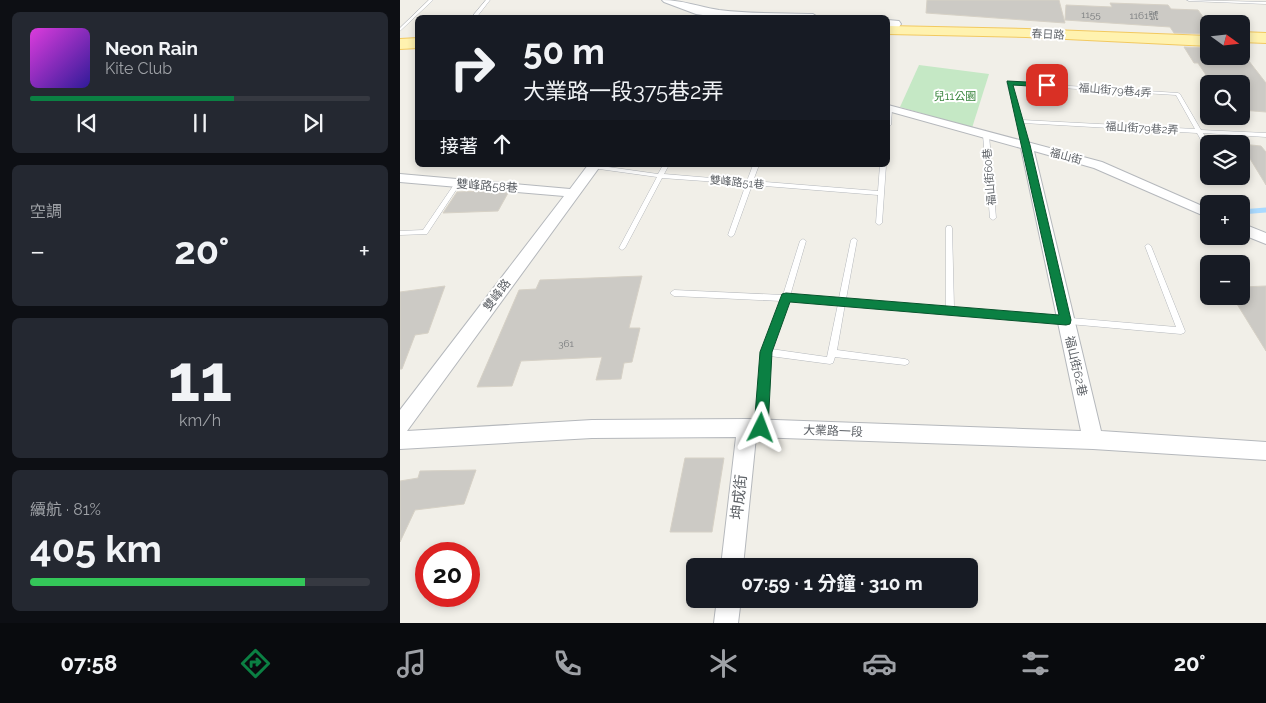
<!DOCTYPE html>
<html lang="zh-TW">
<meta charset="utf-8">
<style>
:root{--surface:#171b24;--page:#242831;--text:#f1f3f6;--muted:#9ea1a6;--line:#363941;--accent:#0b8043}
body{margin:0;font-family:Raleway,"Noto Sans TC",sans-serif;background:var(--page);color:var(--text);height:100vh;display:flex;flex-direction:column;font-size:19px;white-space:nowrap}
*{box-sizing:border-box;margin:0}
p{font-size:16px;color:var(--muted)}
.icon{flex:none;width:28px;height:28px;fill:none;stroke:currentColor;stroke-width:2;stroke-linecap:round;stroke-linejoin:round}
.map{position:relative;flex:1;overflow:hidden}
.details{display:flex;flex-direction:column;gap:12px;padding:12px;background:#0d0f14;width:400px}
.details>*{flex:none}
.banner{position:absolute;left:15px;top:15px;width:475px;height:152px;border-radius:8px;box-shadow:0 2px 8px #0003;background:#171b24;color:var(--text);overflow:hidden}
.needle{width:32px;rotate:105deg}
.buttons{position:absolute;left:800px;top:15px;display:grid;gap:10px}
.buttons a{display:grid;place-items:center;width:50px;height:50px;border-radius:8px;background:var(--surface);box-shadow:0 2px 8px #0003;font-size:25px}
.speed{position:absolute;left:15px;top:542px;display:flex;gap:10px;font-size:25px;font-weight:700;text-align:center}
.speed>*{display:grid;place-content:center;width:65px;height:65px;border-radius:50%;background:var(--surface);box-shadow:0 2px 8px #0003;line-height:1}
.speed .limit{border:8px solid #d22;background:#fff;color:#111}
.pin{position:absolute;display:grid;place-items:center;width:42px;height:42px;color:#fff;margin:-21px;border-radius:10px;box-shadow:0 2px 8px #0006}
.me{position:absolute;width:55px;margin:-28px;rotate:3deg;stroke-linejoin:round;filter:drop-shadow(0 0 4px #0008)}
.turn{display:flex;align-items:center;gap:18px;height:105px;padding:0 25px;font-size:22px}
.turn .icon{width:65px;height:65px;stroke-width:2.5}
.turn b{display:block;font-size:35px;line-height:42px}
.then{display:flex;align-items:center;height:48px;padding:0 25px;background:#0003;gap:10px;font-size:19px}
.big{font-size:38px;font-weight:700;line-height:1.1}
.details .tile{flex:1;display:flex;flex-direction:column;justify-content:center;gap:8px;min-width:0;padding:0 18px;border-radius:8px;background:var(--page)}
.details .dial{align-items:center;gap:0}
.dial b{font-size:65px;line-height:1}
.song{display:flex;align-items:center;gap:15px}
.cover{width:60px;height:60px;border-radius:8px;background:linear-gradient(135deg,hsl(300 70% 55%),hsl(250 70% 35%))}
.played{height:5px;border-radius:2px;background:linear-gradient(90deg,var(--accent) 60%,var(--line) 60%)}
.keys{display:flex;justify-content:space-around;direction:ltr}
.heat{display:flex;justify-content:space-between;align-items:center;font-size:28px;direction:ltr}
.charge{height:8px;border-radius:4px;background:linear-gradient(90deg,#34c759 81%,var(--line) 0)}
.trip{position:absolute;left:286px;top:558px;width:292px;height:50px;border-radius:8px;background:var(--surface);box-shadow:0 2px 8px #0003;font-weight:700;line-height:50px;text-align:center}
.tabs{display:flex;height:80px;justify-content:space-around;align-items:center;background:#090b0e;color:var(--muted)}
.tabs .icon{width:35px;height:35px}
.tabs .on{color:var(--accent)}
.tabs b{font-size:22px;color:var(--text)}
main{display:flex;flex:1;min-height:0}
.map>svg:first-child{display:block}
</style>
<main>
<section class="details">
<div class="tile">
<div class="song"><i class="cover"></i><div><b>Neon Rain</b><p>Kite Club</p></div></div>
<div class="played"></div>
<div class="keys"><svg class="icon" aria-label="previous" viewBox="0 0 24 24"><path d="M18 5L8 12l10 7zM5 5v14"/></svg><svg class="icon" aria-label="pause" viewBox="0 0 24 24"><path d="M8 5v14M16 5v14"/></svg><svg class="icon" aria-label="next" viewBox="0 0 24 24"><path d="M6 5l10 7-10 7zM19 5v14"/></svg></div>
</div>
<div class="tile"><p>空調</p>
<div class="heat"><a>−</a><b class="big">20°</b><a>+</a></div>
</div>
<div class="tile dial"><b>11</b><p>km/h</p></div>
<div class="tile"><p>續航 · 81%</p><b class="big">405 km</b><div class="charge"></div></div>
</section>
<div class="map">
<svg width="866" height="623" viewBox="0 0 866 623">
<rect width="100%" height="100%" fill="#f1efe8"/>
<!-- green -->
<path fill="#c5e8c5" d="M519 65 589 74 572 128 500 107Z"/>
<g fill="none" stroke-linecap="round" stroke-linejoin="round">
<!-- stream -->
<path stroke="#aadaff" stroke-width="5" d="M841 212 866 210"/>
</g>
<!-- building -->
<path fill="#cccac5" stroke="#d6d1c6" d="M527 0H659L665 23 526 13Z
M710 3 768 5 771 9 798 10 809 25V34L774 33 770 27 665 20 666 5 712 7Z
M784 47 809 48V56H845L866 83V112L841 110V84H812L798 63H794Z
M841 144 861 146 866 152V185Z
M81 191 108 193 98 211 43 213 57 192Z
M242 276 229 328H240L232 362 224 363 221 379 196 380 202 357 121 361 112 386 77 387 119 290 136 289 140 280Z
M45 286 28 333 15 335 2 369H0V292Z
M866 286V351L832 296H841V287Z
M285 458H324L312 532H270Z
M76 470 64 504 15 510 0 542V481L18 478 20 471Z"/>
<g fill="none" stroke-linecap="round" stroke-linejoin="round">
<!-- lane casing -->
<g stroke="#b5b8bc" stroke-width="1">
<path id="lane" d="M29 0H33L0 31V28Z
M86 0H90L76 18H71Z
M787 0 866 2V4L789 1Z
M607 82 778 93 780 94 801 130 866 133V137L803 133 809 144V151L806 149 797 133 623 123 629 145 626 147 623 145 607 83ZM612 85 776 95 795 129 622 120Z
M489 107 492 109 491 125 488 127V108Z
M586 133 589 135 596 218 593 220 590 218 583 135Z
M194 165 258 174 263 165H269L264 174 347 181 353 165H359L353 181 478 191 480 165H486L482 223 479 225 476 223 478 195 352 185 334 235 331 237 328 235 346 184 262 178 225 248 222 250 219 248 257 177 192 168 191 167Z
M822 176H828L832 182 831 183H827Z
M57 182 60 184 27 234 0 235V231L23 230 55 183Z
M547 226H551L552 228 554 308 776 327 745 246 748 244 751 246 785 331 784 333 781 334 445 304 437 350 505 359 508 360 509 362 508 364 505 365 435 357 433 363 430 364 370 356 365 428 364 431 361 432 358 431 357 428 362 352 381 301 274 296 270 293 274 290 383 295 400 241 403 239 406 241 390 296 439 298 451 240 454 238 457 240 446 299 546 307V228ZM388 301 438 304 427 357 371 349Z"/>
</g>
<!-- street casing -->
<g stroke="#b5b8bc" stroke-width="2">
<path id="street" d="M488 105 702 162 809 209V218L694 168 634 151 701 431 866 442V460L693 449 356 437 343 566H321L336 437 192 438 0 449V410L164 196 0 182V174L170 189 188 165H201L7 431 192 420 347 419 681 431 621 148 488 111Z
M841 223 866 233V244L841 234Z
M317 599H341L338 623H314Z"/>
</g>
<!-- secondary casing -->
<g stroke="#b6babf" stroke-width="2">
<path id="secondary" d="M262 0C282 0 300 7 319 10 350 14 382 13 413 14L419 18H323L296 14 264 2Z
M488 20 499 21 501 24 499 27 488 28Z"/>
</g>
<!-- primary casing -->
<g stroke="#f2c960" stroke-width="2">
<path id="primary" d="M488 26 626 29 809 36V46L626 37 488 34Z
M841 32 866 33V43L841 42Z
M18 38V48L0 49V39Z"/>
</g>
<!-- lane -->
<use href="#lane" fill="#fff" fill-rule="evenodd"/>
<!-- street -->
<use href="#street" fill="#fff" fill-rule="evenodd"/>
<!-- secondary -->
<use href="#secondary" fill="#fff" fill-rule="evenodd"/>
<!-- primary -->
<use href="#primary" fill="#fff2af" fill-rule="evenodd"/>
</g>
<!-- route -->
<path fill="#0b8043" stroke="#07532c" d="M607 81 647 83 650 85 647 87 613 85 630 145 671 320 670 324 666 325 390 302 372 352 368 428 366 433 361 435 356 433 354 428 360 352 382 294 386 293 659 315Z"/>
<g text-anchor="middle" stroke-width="4" stroke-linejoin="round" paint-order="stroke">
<!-- number labels -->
<g font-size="10" fill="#7a7d7f">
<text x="691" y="18">1155</text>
<text x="744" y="19">1161號</text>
<text x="166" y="347">361</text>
</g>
<!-- far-street labels -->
<g font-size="11" fill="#5f6368" stroke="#fff">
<text transform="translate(648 34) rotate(3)" y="4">春日路</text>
<text transform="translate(715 90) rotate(4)" y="4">福山街79巷4弄</text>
<text transform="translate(742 128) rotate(3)" y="4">福山街79巷2弄</text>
<text transform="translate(666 156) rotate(15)" y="4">福山街</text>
<text transform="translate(589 177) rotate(-95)" y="4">福山街60巷</text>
<text transform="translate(337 182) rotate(5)" y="4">雙峰路51巷</text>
</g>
<!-- far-park labels -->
<g font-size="11" fill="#348238" stroke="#fff">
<text x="555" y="100">兒11公園</text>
</g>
<!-- street labels -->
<g font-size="12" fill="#5f6368" stroke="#fff">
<text transform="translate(87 186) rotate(4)" y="4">雙峰路58巷</text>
<text transform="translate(97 295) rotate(-53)" y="4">雙峰路</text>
<text transform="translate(676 366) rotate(77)" y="4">福山街62巷</text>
<text transform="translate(433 431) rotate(2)" y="4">大業路一段</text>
</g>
<!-- near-street labels -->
<g font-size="15" fill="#5f6368" stroke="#fff">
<text transform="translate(339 497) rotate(-84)" y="5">坤成街</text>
</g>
</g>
</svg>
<div class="buttons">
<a><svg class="needle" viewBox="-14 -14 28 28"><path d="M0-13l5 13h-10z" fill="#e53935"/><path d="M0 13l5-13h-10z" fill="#9ea1a6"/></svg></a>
<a><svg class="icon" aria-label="search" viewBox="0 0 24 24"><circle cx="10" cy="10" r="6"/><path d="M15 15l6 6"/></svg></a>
<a><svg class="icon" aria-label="layers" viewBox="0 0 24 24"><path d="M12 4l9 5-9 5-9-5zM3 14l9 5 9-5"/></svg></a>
<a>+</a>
<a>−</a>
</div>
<div class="speed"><div class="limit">20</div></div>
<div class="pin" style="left:647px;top:85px;background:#d93025"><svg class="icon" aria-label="arrive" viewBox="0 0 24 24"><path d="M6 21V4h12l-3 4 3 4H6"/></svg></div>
<svg class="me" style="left:361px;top:428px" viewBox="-20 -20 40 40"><path d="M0-17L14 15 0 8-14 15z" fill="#0b8043" stroke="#fff" stroke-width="4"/></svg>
<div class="trip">07:59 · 1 分鐘 · 310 m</div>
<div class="banner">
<div class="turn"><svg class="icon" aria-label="right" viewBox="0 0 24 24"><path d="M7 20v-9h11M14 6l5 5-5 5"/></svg><div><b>50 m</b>大業路一段375巷2弄</div></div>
<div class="then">接著<svg class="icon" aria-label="ahead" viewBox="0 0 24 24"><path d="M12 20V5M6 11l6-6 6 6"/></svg></div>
</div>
</div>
</main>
<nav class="tabs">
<b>07:58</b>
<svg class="icon on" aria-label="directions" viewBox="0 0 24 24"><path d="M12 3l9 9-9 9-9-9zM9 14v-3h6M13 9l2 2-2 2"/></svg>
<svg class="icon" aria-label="music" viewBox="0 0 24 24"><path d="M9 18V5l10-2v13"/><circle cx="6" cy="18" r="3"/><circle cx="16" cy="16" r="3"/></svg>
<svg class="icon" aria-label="phone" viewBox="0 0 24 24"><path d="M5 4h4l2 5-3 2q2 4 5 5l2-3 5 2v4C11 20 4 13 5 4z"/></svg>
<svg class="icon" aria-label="climate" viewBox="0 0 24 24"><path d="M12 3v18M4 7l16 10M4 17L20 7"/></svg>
<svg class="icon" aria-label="car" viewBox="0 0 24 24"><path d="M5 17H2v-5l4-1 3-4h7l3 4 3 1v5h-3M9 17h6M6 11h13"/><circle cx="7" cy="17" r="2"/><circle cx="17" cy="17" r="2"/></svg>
<svg class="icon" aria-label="filters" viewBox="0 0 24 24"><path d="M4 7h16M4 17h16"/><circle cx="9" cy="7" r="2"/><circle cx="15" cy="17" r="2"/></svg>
<b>20°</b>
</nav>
